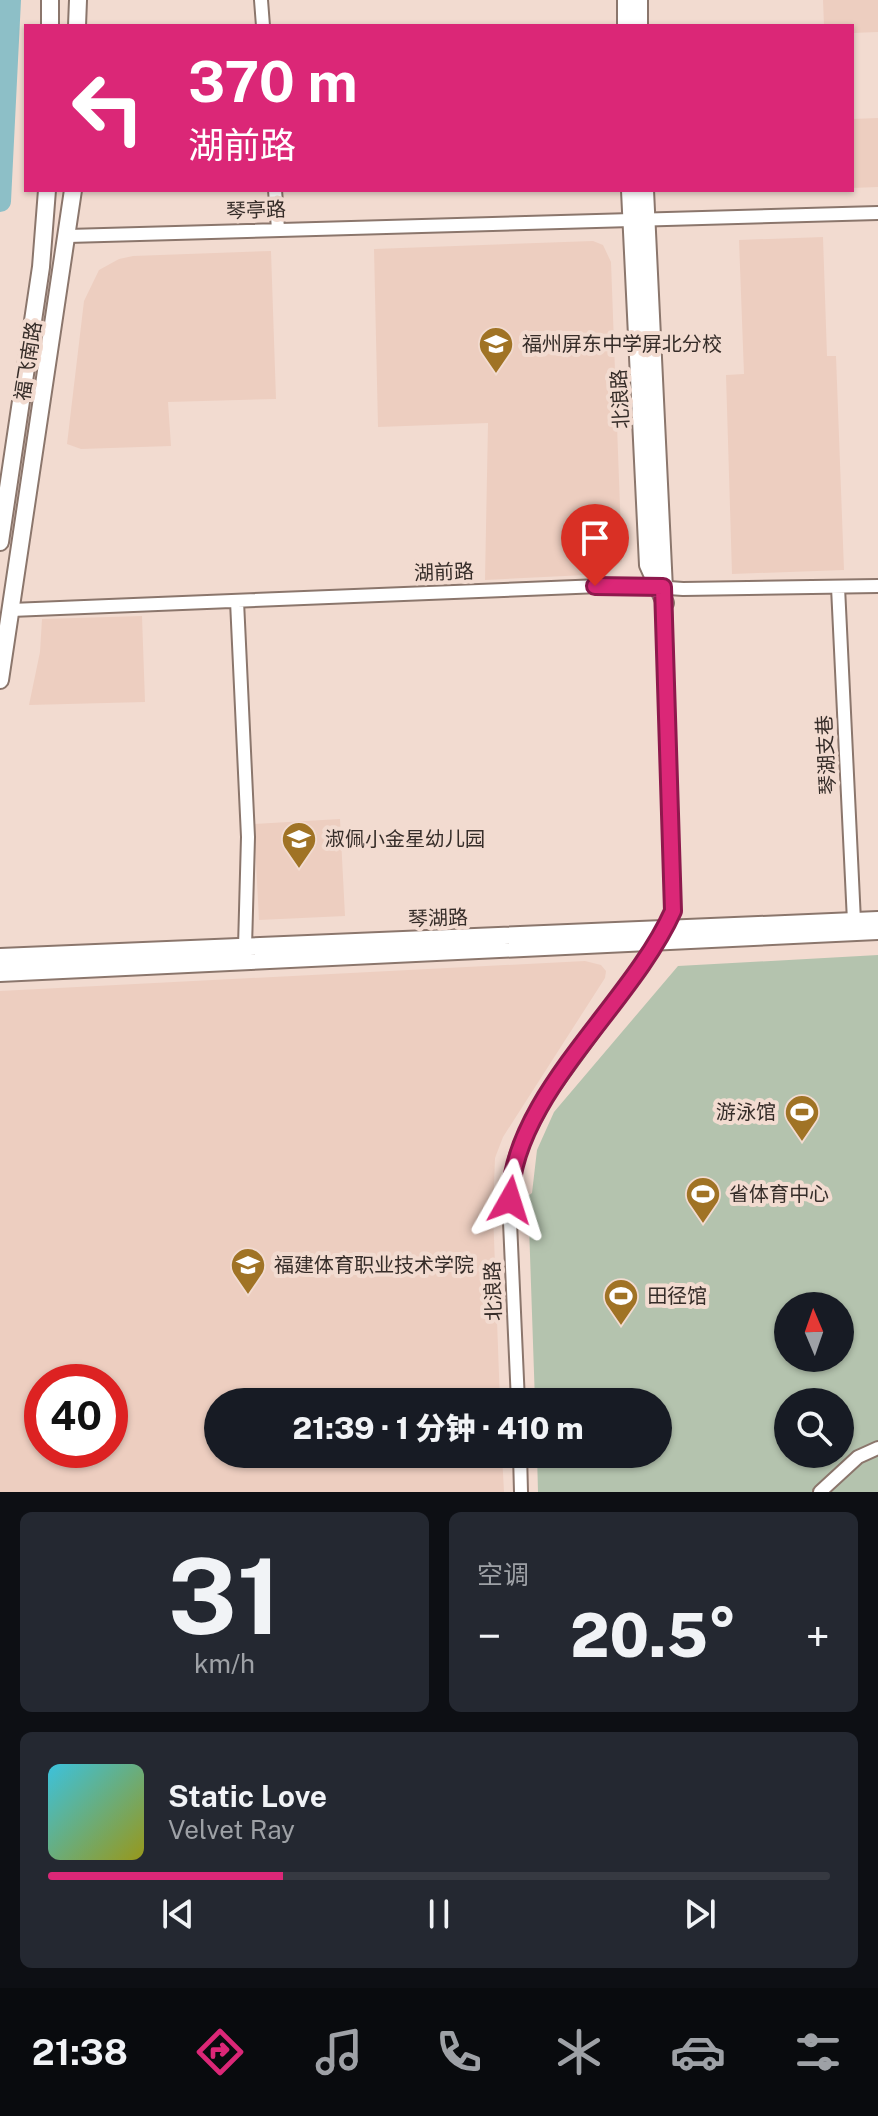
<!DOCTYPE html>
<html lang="zh">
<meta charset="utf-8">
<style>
:root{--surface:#171b24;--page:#242831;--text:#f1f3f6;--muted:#9ea1a6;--line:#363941;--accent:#db2777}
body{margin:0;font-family:"Public Sans","Noto Sans SC",sans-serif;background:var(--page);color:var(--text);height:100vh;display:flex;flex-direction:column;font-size:30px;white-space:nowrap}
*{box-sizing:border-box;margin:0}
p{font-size:26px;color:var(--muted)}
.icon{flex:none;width:44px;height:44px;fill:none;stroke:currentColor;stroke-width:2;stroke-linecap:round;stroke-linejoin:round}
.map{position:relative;height:1492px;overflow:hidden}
.sheet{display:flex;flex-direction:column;gap:20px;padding:20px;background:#0d0f14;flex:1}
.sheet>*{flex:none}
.guide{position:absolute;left:24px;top:24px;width:830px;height:168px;border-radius:0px;box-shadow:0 2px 6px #0004;background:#db2777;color:#fff;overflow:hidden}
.needle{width:52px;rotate:358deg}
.controls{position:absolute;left:774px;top:1292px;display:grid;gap:16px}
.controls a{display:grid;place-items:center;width:80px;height:80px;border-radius:50%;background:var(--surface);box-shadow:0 2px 6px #0004;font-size:40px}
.speed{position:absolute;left:24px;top:1364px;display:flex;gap:16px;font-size:40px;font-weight:700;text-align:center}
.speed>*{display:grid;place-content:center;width:104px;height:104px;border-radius:50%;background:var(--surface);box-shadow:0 2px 6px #0004;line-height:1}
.speed .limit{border:12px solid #d22;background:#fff;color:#111}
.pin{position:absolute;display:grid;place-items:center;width:68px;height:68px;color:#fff;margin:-82px -34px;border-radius:50% 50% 50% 0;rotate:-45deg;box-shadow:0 0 8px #0007}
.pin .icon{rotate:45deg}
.me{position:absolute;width:88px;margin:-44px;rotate:6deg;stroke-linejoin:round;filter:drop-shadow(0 0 6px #0008)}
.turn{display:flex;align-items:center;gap:28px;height:168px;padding:0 32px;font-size:36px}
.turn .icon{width:104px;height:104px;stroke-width:2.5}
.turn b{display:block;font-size:56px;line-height:68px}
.big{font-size:60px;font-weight:800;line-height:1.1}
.sheet .tile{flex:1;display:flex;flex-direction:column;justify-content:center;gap:12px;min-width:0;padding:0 28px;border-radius:12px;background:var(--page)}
.sheet .dial{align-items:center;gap:0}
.dial b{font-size:104px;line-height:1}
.song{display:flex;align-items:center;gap:24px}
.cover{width:96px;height:96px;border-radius:12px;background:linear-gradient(135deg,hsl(190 70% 55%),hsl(60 70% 35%))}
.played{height:8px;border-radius:4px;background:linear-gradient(90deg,var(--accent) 30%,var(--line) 30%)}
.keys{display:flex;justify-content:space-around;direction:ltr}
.heat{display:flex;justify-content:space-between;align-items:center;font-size:44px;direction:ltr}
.sheet .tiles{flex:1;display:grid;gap:20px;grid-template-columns:1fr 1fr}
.tile:last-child{grid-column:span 2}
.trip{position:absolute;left:204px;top:1388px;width:468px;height:80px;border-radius:40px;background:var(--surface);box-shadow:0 2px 6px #0004;font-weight:800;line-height:80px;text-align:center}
.dock{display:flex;height:128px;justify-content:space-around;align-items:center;background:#090b0e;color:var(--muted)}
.dock .icon{width:56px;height:56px}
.dock .active{color:var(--accent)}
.dock b{font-size:36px;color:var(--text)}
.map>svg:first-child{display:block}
</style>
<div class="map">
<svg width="878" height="1492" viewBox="0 0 878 1492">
<rect width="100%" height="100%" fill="#f2dbd0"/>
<!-- built -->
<path fill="#edcec0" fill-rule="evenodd" d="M823 0H878V32L852 33V26H824Z
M878 118V187L852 188V119Z
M823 237 827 356H836L844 570 732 574 726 375 744 374 739 240Z
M593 241 603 245 611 262 622 561 606 574 485 580 488 423 378 427 374 249Z
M271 251 276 399 168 402 171 446 81 449 67 444 84 301 99 270 119 259 133 256Z
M142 616 145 702 29 705 40 652 42 619Z
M340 819 345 916 259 920 254 824Z
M585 961 601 965 606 971 605 978 503 1137 495 1158 493 1211 500 1402H218V1454H502L504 1492H0V991ZM42 1382H110V1450H42Z"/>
<!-- green -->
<path fill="#b4c3ae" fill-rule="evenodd" d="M878 955V1492H538L537 1454H658V1402H535L528 1196 532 1193 537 1150 554 1112 678 966ZM788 1306H840V1358H788ZM788 1402H840V1454H788Z"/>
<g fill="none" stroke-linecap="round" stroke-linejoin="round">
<!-- river -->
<path stroke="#8dbfc7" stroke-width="22" d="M0 201 10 0"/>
<!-- minor casing -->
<g stroke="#8b766c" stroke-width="16">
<path id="minor" d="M261 0 263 26
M275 190 278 229
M68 236 878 213
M838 587 854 921
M237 601 248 837 245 947
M11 610 625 585 683 589 878 586
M518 1402 510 1222 511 1176 516 1155 547 1096 648 957 673 911 665 603
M520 1454 521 1492
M820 1492 858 1457 878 1448"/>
</g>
<!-- major casing -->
<g stroke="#8b766c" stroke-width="20">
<path id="major" d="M626 0V26
M639 0V26
M50 26V0
M77 26 78 0
M630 190 648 565 665 603
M645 190 664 589
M0 542 41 267 47 190
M0 680 73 190
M0 957 878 920
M0 973 878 931"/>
</g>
<!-- minor -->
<use href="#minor" stroke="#fff" stroke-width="12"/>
<!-- major -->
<use href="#major" stroke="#fff" stroke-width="16"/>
</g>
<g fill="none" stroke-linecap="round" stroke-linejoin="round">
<!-- route casing -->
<g stroke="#8e194d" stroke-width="20">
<path id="route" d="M510 1200C512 1096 631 1005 673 911L663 587 595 586"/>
</g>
<!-- route -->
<use href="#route" stroke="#db2777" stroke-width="14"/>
</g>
<!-- icons -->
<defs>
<g id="school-pin" transform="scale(1.8)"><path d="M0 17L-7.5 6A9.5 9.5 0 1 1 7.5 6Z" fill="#a07325" stroke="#f2dbd0"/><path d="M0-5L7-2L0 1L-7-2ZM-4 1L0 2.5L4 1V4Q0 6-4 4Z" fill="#fff"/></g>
<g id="stadium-pin" transform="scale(1.8)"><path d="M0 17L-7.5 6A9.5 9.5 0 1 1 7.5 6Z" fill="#a07325" stroke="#f2dbd0"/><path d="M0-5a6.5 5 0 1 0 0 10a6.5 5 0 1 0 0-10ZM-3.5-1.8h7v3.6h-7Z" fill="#fff"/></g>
<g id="university-pin" transform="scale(1.8)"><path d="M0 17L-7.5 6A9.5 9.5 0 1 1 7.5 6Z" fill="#a07325" stroke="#f2dbd0"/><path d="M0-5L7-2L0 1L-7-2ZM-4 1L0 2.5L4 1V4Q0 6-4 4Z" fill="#fff"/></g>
</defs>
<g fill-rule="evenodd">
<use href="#school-pin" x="496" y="344"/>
<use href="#school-pin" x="299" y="839"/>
<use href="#stadium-pin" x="802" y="1112"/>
<use href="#stadium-pin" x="703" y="1194"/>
<use href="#university-pin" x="248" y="1265"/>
<use href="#stadium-pin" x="621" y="1296"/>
</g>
<g text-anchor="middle" stroke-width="8" stroke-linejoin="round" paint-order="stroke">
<!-- street labels -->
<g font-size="20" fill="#362d29" stroke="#f2dbd0">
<text transform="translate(256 210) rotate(-2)" y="7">琴亭路</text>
<text transform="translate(28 361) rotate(-81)" y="7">福飞南路</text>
<text transform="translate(620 399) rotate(-93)" y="7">北浪路</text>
<text transform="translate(444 572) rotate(-2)" y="7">湖前路</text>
<text transform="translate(826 755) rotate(-93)" y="7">琴湖支巷</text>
<text transform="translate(438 918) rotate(-2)" y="7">琴湖路</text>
<text transform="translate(493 1291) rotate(-92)" y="7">北浪路</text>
</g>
<!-- poi labels -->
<g font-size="20" fill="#362d29" stroke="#f2dbd0" text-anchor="start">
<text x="522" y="351">福州屏东中学屏北分校</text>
<text x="325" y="846">淑佩小金星幼儿园</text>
<text x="776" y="1119" text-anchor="end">游泳馆</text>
<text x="729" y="1201">省体育中心</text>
<text x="274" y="1272">福建体育职业技术学院</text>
<text x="647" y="1303">田径馆</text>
</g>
</g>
</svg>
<div class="controls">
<a><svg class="needle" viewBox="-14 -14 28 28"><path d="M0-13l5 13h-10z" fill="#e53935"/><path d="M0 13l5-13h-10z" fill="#9ea1a6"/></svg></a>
<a><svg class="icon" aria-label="search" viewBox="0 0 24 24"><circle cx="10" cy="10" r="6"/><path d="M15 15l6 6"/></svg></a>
</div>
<div class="speed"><div class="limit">40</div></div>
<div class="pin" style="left:595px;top:586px;background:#d93025"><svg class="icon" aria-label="arrive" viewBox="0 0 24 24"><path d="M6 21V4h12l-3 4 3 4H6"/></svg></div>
<svg class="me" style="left:510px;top:1200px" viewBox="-20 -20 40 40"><path d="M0-17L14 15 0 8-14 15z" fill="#db2777" stroke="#fff" stroke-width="4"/></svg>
<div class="trip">21:39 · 1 分钟 · 410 m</div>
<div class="guide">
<div class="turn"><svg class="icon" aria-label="left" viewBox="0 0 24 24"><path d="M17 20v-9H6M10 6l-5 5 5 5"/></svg><div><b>370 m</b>湖前路</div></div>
</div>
</div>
<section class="sheet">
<div class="tiles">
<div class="tile dial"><b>31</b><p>km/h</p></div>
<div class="tile"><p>空调</p>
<div class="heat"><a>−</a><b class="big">20.5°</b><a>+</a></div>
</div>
<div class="tile">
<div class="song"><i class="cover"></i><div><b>Static Love</b><p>Velvet Ray</p></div></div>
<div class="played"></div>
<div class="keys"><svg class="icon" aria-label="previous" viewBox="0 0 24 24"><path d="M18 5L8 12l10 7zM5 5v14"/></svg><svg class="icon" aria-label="pause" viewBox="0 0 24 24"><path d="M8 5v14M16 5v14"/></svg><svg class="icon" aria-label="next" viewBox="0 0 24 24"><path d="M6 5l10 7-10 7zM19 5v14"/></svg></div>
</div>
</div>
</section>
<nav class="dock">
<b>21:38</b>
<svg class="icon active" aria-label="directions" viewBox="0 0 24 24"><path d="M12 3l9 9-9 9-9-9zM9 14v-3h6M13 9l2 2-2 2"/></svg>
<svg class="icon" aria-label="music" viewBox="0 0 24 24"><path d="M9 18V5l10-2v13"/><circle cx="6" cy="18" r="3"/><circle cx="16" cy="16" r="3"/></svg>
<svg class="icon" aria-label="phone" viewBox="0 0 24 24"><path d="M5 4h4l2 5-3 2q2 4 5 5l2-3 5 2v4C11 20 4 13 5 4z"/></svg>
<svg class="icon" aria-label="climate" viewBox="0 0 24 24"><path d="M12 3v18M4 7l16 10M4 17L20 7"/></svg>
<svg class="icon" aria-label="car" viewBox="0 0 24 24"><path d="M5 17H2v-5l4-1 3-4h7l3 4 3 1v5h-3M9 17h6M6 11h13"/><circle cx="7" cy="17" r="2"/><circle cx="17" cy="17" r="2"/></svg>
<svg class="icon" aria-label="filters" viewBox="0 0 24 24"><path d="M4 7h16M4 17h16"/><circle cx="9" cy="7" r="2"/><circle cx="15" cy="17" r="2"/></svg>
</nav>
